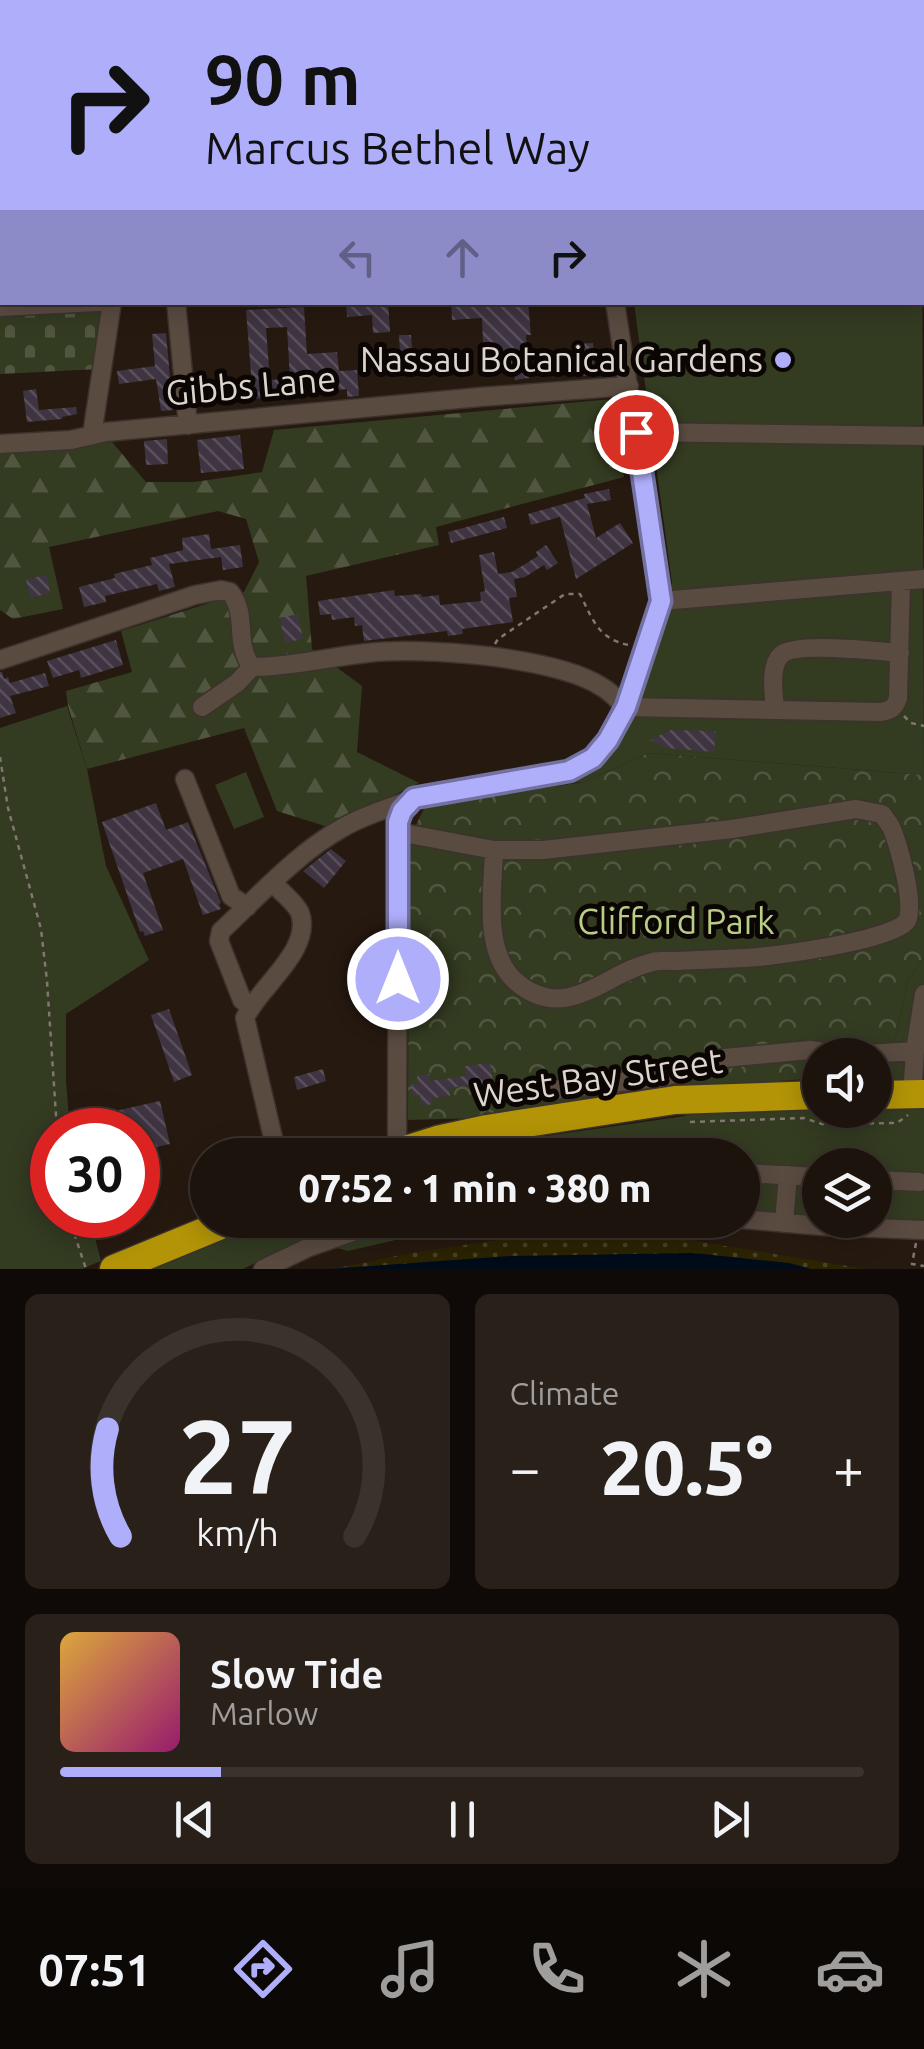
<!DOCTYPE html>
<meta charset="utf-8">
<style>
:root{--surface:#1c130c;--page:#29201a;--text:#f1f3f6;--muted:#a09e9d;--line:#3a322d;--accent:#afaefa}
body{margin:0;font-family:Ubuntu,sans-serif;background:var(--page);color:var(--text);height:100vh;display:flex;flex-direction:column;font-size:38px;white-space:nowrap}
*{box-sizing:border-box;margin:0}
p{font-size:32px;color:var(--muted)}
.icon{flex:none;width:55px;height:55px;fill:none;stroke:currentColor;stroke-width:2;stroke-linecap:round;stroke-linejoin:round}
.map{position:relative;height:1269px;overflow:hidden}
.panel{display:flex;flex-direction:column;gap:25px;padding:25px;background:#0f0a07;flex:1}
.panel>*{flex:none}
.hud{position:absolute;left:0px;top:0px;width:925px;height:305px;box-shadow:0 5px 25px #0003,0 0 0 2px var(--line);background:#afaefa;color:#111;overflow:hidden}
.controls{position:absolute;left:802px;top:1038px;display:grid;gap:20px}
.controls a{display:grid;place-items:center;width:90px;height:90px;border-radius:50%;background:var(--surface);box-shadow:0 5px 25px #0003,0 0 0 2px var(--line);font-size:50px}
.speed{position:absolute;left:30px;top:1108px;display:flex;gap:20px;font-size:50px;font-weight:700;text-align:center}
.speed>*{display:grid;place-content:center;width:130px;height:130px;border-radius:50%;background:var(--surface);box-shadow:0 5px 25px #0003,0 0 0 2px var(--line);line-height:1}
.speed .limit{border:15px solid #d22;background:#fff;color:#111}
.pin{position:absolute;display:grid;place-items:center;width:85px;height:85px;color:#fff;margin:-42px;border:5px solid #fff;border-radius:50%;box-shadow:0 2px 10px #0007}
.me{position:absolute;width:110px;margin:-55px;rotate:0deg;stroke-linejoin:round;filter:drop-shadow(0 0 8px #0008)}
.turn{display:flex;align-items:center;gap:35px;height:210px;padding:0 40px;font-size:45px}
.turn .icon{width:130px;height:130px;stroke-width:2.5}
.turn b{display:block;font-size:70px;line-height:85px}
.lanes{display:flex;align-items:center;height:95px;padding:0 40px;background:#0003;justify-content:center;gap:50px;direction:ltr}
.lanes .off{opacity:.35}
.big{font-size:75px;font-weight:800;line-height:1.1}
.panel .tile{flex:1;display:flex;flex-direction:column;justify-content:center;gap:15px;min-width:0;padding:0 35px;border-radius:15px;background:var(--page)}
.panel .dial{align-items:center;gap:0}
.dial svg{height:260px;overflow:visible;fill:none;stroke:var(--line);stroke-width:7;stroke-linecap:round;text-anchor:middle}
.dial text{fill:var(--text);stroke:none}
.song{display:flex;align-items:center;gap:30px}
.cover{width:120px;height:120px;border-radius:15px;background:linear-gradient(135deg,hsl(40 70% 55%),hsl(320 70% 35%))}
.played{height:10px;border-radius:5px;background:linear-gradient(90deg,var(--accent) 20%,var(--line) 20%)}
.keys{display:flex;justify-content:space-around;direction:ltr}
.heat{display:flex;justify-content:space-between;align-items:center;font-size:55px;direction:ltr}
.panel .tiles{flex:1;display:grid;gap:25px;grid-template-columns:1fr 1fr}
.tile:last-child{grid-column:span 2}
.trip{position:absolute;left:190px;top:1138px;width:570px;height:100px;border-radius:50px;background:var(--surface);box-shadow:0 5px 25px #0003,0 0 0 2px var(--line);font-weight:800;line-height:100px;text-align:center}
.menu{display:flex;height:160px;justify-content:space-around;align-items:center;background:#0b0805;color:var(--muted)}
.menu .icon{width:70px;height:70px}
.menu .selected{color:var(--accent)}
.menu b{font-size:45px;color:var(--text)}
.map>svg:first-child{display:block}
</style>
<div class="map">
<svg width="924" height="1269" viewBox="0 0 924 1269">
<defs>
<pattern id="forest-firs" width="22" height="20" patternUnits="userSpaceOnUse" patternTransform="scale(2.5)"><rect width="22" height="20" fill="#333b21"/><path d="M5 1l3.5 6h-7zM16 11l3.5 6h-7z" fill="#505640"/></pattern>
<pattern id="sand-dots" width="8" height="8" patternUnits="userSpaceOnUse" patternTransform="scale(2.5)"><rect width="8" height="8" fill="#2b2302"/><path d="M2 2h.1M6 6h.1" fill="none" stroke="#494226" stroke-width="1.8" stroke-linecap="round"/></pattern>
<pattern id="cemetery-stones" width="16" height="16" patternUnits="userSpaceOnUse" patternTransform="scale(2.5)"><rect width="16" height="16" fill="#333b21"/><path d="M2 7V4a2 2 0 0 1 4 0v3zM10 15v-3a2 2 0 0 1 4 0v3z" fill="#505640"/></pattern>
<pattern id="park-crowns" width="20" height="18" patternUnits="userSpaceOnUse" patternTransform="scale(2.5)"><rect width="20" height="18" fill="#333b21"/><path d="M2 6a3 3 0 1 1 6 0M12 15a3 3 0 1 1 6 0" fill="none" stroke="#505640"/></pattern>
<pattern id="building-back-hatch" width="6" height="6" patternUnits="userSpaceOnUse" patternTransform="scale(2.5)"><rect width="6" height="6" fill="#3f3441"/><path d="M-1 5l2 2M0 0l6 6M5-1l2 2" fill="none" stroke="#5a505b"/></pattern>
</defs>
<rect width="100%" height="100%" fill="#261910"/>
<!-- green -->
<path fill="#333b21" d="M922 210 924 775 649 753 584 782 569 783 603 762 625 735 672 583 634 303 922 302Z
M67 706 87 769 106 866 149 960 66 1014V1081L70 1130H52V1215H89L101 1261 82 1269H0V728Z
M246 772 264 817 234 829 215 785Z
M924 958V1082L875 1080V1055L894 1044 908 980Z
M924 1099V1220L875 1218V1165H820V1216L743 1211 742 1155H414L685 1116 696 1111 820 1101V1110H875V1100Z
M254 1220H444L438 1221 426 1233 348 1251 303 1239 243 1269H135Z
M481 1220H569L558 1231 499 1233Z"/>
<!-- forest -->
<path fill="url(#forest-firs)" d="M613 399 624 477 436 527 439 545 306 576 312 649 362 686 357 752 419 783 328 827 277 811 244 728 87 769 68 706 66 691 132 672 121 631 244 592 259 562 246 519 218 511 49 547 63 609 13 619 0 610V451L112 442 146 482H194L262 472 274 430Z"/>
<!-- sand -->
<path fill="url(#sand-dots)" d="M665 1236 866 1269H331L416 1252 498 1240Z"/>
<!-- cemetery -->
<path fill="url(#cemetery-stones)" d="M105 310 99 369 0 374V316Z"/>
<!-- park -->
<path fill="url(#park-crowns)" d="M649 753 924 775V958L908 980 894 1044 820 1055V1078L672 1089 481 1118 408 1120 409 838 426 805 584 782Z"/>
<!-- water -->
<path fill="#000c1b" d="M693 1253 789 1263 811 1269H329L511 1256Z"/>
<!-- building -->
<path fill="url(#building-back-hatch)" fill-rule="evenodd" d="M346 302H388L390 332 373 333 372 315 347 317Z
M451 302H528L531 335H526L529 378 515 380 514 370 484 372 482 318 452 320Z
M304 307 307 354 337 352 339 371 357 370 359 396 347 397V389L253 399 246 310ZM287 327 290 379 270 380 266 328Z
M166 333 173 410 161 411 156 379 119 384 117 371 155 366 152 334Z
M399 335H411L414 370 401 371Z
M593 343 595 375 577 376 575 344Z
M36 389 39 410 76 407 77 414 62 417V419L27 422 23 391Z
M240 435 244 469 201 473 197 440Z
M167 439 168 464 146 465 144 441Z
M609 489 611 500 587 504 596 538 620 523 633 543 576 579 560 517 531 525 528 514 585 498 584 494Z
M504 517 507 528 451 543 448 532Z
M209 534 211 549 240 545 243 567 223 570 221 557 169 564 175 587 159 591 157 584 105 596 106 602 84 607 79 587 115 578 114 574 152 565 150 558 183 550 182 538Z
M546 545 558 563 547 570 544 565 525 577 514 579 517 597 509 598 513 622 462 629 463 634 448 636 447 631 364 641 362 625 355 626 354 617 332 620 331 614 320 615 318 601 394 590 395 596 421 594 422 597 439 595 440 605 481 601 480 592 485 591 479 555 494 552 498 574 512 572 538 556 536 552Z
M47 575 50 593 30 598 26 579Z
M298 614 303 639 285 643 280 618Z
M116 640 123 665 81 678 79 670 53 678 47 661Z
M0 672H2L4 679 8 677 10 683 45 673 49 686 10 696 16 713 0 718Z
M671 730 716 731 714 752 667 748 650 740Z
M156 803 166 830 188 822 221 903 219 904 221 909 203 915 183 859 143 873 163 930 145 936 143 931 140 932 102 822Z
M331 849 346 861 324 888 303 871Z
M169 1009 192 1075 174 1082 151 1015Z
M490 1063 493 1082H489L490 1091 472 1094 470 1085 449 1088 450 1096 432 1098 433 1104 421 1106 420 1095 413 1096 411 1084 418 1083 417 1076 429 1074 430 1081 466 1076 465 1066Z
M323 1069 326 1081 297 1090 294 1077Z
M160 1101 170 1144 138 1151V1130H82L79 1119Z"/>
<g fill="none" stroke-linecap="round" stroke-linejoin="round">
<!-- minor casing -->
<g stroke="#3c322e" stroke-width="21">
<path id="minor" d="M594 0 595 2
M0 68H2
M922 69H924
M0 187H2
M922 199H924
M176 302 188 425
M0 307 98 302
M636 432 924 436
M92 435 112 302
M0 444 71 440 106 432 480 397 629 386
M661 601 924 579
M0 660 195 595 221 590 230 592C249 616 233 642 252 667 291 667 329 657 367 653 422 646 557 657 602 687 611 692 618 700 625 707L881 712C891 710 895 708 898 698L901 583
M202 707 237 683 252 667
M775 709C774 694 769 666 781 655 794 642 878 651 900 653
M185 779 231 896 247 907
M398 832 494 850H543L732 829 856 809 882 814C885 818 888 822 891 827 898 841 917 910 906 922 889 941 772 957 744 958 721 959 699 960 676 961 669 961 660 960 653 962 606 972 569 1022 520 985 481 956 493 893 494 850
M273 883C280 891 296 903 300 913 313 950 258 988 245 1018L277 1155
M398 979 437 974
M250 1005 242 1000 219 941 221 931C260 895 296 854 342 828 362 816 386 809 408 801
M852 1055 915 1051
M535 1092 664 1077 724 1058 810 1050 847 1055
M912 1095 915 1051 924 994
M397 1151 398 822 402 811 414 798 569 771 593 758 608 741 625 707 661 601 615 302
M742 1173 820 1177
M875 1180 919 1182
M742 1219 822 1226 924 1230
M784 1223 788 1175
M263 1269 309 1247 387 1220"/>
</g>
<!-- highway casing -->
<g stroke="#3c322e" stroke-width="31">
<path id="highway" d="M875 1095 924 1094
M389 1155 437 1140 487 1129 675 1100 820 1095
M114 1269 233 1220"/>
</g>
<!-- path -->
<path stroke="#827770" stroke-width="2.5" stroke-dasharray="5 5" stroke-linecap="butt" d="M495 644 498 639 565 594H580C593 620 598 639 629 645
M904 716 911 723 924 726
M0 757 8 808 41 929 47 981 57 1130
M690 1122 804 1118 822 1124 897 1123 908 1115
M68 1215 86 1269
M916 1243 912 1264 924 1266"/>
<!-- minor -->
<use href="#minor" stroke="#5a4b41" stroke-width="18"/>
<!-- highway -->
<use href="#highway" stroke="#b39407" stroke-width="28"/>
</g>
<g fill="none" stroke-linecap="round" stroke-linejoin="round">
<!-- route casing -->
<g stroke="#7271a2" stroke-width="25">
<path id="route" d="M398 979V822L402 811 414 798 569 771 593 758 608 740 626 707 661 601 636 432"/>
</g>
<!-- route -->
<use href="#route" stroke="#afaefa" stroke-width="18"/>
</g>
<!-- markers -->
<circle fill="#afaefa" stroke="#0b0603" stroke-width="4" cx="783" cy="360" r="10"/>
<g text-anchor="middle" stroke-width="10" stroke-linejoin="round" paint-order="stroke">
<!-- poi labels -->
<g font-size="35" fill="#ddd4ce" stroke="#0b0603" text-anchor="end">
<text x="763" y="372">Nassau Botanical Gardens</text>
</g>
<!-- street labels -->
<g font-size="35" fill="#ddd4ce" stroke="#0b0603">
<text transform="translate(251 386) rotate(-5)" y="12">Gibbs Lane</text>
<text transform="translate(598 1078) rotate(-8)" y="12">West Bay Street</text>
</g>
<!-- park labels -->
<g font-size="35" fill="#b8cd85" stroke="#0b0603">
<text x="676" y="934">Clifford Park</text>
</g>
</g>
</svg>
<div class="controls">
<a><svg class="icon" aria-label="sound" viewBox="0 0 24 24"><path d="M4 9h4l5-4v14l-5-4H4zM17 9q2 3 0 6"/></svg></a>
<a><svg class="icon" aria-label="layers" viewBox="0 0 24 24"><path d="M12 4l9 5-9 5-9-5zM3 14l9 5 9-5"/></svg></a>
</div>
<div class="speed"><div class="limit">30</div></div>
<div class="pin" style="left:636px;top:432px;background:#d93025"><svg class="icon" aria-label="arrive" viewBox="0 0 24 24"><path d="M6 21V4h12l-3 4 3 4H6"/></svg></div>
<svg class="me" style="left:398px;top:979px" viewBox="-20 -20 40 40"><circle r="17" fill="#afaefa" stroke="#fff" stroke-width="3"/><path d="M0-11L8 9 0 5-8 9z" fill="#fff"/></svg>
<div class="trip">07:52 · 1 min · 380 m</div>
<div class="hud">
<div class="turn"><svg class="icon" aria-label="right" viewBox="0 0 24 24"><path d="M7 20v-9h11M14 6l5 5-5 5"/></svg><div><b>90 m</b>Marcus Bethel Way</div></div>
<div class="lanes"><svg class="icon off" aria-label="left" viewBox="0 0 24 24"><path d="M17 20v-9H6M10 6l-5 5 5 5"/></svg><svg class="icon off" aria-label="ahead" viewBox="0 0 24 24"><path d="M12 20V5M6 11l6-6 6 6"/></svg><svg class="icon" aria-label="right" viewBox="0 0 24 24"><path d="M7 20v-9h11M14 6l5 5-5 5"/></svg></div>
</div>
</div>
<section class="panel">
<div class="tiles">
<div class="tile dial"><svg viewBox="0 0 100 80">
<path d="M14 69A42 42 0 1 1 86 69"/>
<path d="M14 69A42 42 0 0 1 10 36" stroke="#afaefa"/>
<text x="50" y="56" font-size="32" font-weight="700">27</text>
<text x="50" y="72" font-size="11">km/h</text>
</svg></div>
<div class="tile"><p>Climate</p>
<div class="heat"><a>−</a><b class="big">20.5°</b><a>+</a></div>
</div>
<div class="tile">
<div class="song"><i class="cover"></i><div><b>Slow Tide</b><p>Marlow</p></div></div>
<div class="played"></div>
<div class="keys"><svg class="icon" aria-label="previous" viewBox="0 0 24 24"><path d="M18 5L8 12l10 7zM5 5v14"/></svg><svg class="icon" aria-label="pause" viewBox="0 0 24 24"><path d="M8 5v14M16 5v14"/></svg><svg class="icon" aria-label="next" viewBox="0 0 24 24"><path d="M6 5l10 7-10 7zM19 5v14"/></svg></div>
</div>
</div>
</section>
<nav class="menu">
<b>07:51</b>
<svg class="icon selected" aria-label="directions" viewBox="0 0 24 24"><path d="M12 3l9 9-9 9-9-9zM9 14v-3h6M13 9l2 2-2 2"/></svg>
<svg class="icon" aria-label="music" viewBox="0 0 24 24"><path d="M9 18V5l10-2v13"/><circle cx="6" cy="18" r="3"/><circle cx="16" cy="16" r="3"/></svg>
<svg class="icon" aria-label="phone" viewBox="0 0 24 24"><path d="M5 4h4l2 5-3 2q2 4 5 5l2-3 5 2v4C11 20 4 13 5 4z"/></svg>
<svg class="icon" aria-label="climate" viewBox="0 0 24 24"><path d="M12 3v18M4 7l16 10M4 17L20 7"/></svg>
<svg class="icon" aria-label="car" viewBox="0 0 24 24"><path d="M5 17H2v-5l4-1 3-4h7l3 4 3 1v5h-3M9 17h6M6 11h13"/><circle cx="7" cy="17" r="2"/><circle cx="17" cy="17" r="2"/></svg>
</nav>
